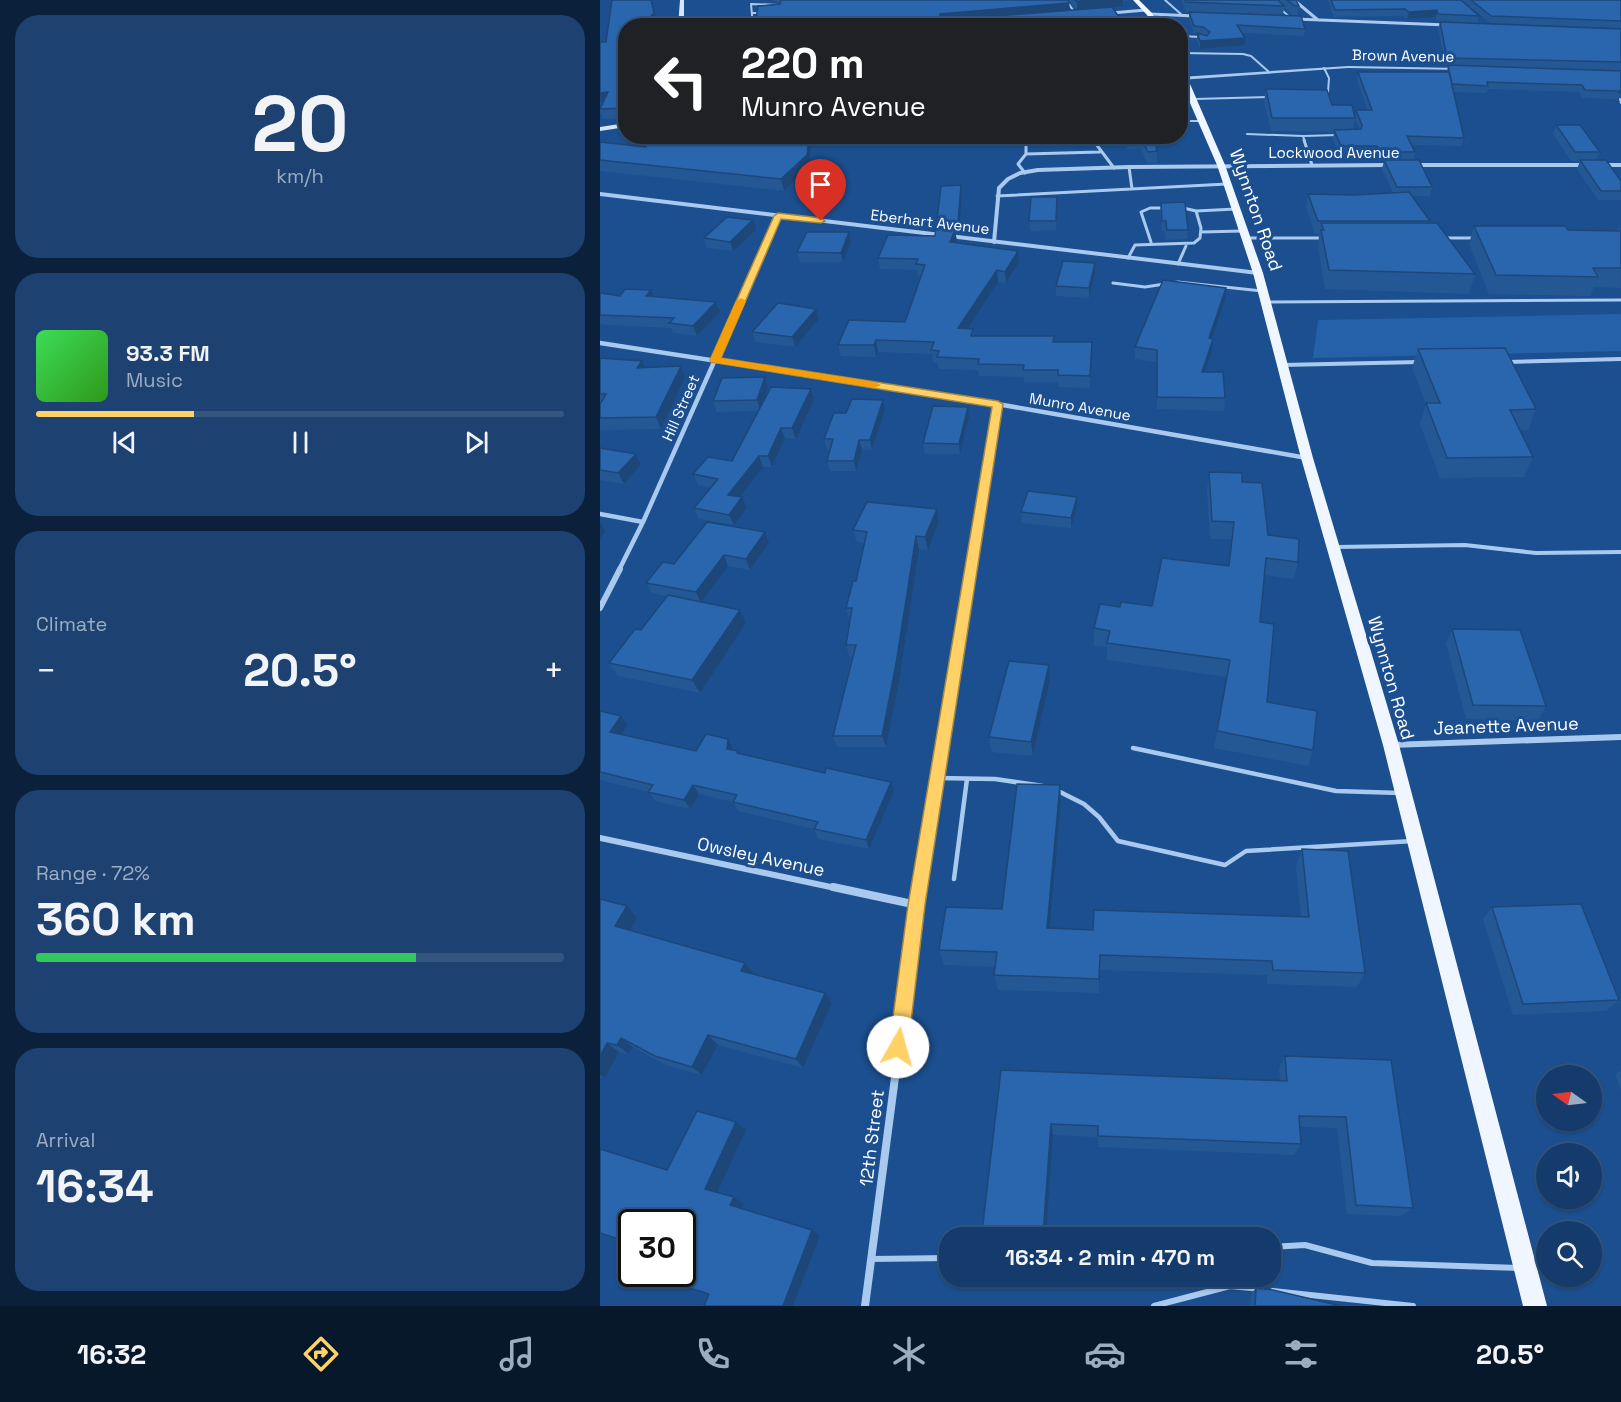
<!DOCTYPE html>
<meta charset="utf-8">
<style>
:root{--surface:#143b6b;--page:#1d4271;--text:#f1f3f6;--muted:#9dadc1;--line:#33557e;--accent:#ffd166}
body{margin:0;font-family:"Space Grotesk",sans-serif;background:var(--page);color:var(--text);height:100vh;display:flex;flex-direction:column;font-size:22px;white-space:nowrap}
*{box-sizing:border-box;margin:0}
p{font-size:20px;color:var(--muted)}
.icon{flex:none;width:33px;height:33px;fill:none;stroke:currentColor;stroke-width:2;stroke-linecap:round;stroke-linejoin:round}
.map{position:relative;flex:1;overflow:hidden}
.sheet{display:flex;flex-direction:column;gap:15px;padding:15px;background:#0b203b;width:600px}
.sheet>*{flex:none}
.top-card{position:absolute;left:18px;top:18px;width:570px;height:126px;border-radius:24px;box-shadow:0 2px 4px #0004,0 0 0 2px var(--line);background:#202124;color:#fff;overflow:hidden}
.needle{width:39px;rotate:284deg}
.buttons{position:absolute;left:936px;top:1065px;display:grid;gap:12px}
.buttons a{display:grid;place-items:center;width:66px;height:66px;border-radius:50%;background:var(--surface);box-shadow:0 2px 4px #0004,0 0 0 2px var(--line);font-size:30px}
.speed{position:absolute;left:18px;top:1209px;display:flex;gap:12px;font-size:30px;font-weight:700;text-align:center}
.speed>*{display:grid;place-content:center;width:78px;height:78px;border-radius:50%;background:var(--surface);box-shadow:0 2px 4px #0004,0 0 0 2px var(--line);line-height:1}
.speed .limit{border:3px solid #111;border-radius:9px;background:#fff;color:#111}
.pin{position:absolute;display:grid;place-items:center;width:51px;height:51px;color:#fff;margin:-62px -26px;border-radius:50% 50% 50% 0;rotate:-45deg;box-shadow:0 0 6px #0007}
.pin .icon{rotate:45deg}
.me{position:absolute;width:66px;margin:-33px;rotate:7deg;stroke-linejoin:round;filter:drop-shadow(0 0 4px #0008)}
.turn{display:flex;align-items:center;gap:21px;height:126px;padding:0 24px;font-size:27px}
.turn .icon{width:78px;height:78px;stroke-width:2.5}
.turn b{display:block;font-size:42px;line-height:51px}
.big{font-size:45px;font-weight:700;line-height:1.1}
.sheet .card{flex:1;display:flex;flex-direction:column;justify-content:center;gap:9px;min-width:0;padding:0 21px;border-radius:24px;background:var(--page)}
.sheet .dial{align-items:center;gap:0}
.dial b{font-size:78px;line-height:1}
.song{display:flex;align-items:center;gap:18px}
.cover{width:72px;height:72px;border-radius:9px;background:linear-gradient(135deg,hsl(130 70% 55%),hsl(110 70% 35%))}
.played{height:6px;border-radius:3px;background:linear-gradient(90deg,var(--accent) 30%,var(--line) 30%)}
.keys{display:flex;justify-content:space-around;direction:ltr}
.heat{display:flex;justify-content:space-between;align-items:center;font-size:33px;direction:ltr}
.charge{height:9px;border-radius:4px;background:linear-gradient(90deg,#34c759 72%,var(--line) 0)}
.trip{position:absolute;left:339px;top:1227px;width:342px;height:60px;border-radius:24px;background:var(--surface);box-shadow:0 2px 4px #0004,0 0 0 2px var(--line);font-weight:700;line-height:60px;text-align:center}
.menu{display:flex;height:96px;justify-content:space-around;align-items:center;background:#08182b;color:var(--muted)}
.menu .icon{width:42px;height:42px}
.menu .selected{color:var(--accent)}
.menu b{font-size:27px;color:var(--text)}
main{display:flex;flex:1;min-height:0}
.map>svg:first-child{display:block}
</style>
<main>
<section class="sheet">
<div class="card dial"><b>20</b><p>km/h</p></div>
<div class="card">
<div class="song"><i class="cover"></i><div><b>93.3 FM</b><p>Music</p></div></div>
<div class="played"></div>
<div class="keys"><svg class="icon" aria-label="previous" viewBox="0 0 24 24"><path d="M18 5L8 12l10 7zM5 5v14"/></svg><svg class="icon" aria-label="pause" viewBox="0 0 24 24"><path d="M8 5v14M16 5v14"/></svg><svg class="icon" aria-label="next" viewBox="0 0 24 24"><path d="M6 5l10 7-10 7zM19 5v14"/></svg></div>
</div>
<div class="card"><p>Climate</p>
<div class="heat"><a>−</a><b class="big">20.5°</b><a>+</a></div>
</div>
<div class="card"><p>Range · 72%</p><b class="big">360 km</b><div class="charge"></div></div>
<div class="card"><p>Arrival</p><b class="big">16:34</b></div>
</section>
<div class="map">
<svg width="1021" height="1306" viewBox="0 0 1021 1306">
<rect width="100%" height="100%" fill="#1b4f8f"/>
<!-- green -->
<path fill="#2461a8" d="M1021 314V351L713 358 718 320Z"/>
<g fill="none" stroke-linecap="round" stroke-linejoin="round">
<!-- service-far4 -->
<path stroke="#a9c9ee" stroke-width="2" d="M466 0 475 13
M565 0 582 15
M670 0 692 19
M153 13H163
M153 26 151 4 181 5
M580 36 601 37
M580 53 643 54 651 56 669 72
M724 68 729 78 728 92 725 93
M594 99 669 97
M1020 99 1021 103
M580 121H603
M647 134 703 136
M492 136 494 142
M425 142 428 138 438 136
M705 142 703 136 739 135"/>
<!-- service-far3 -->
<path stroke="#a9c9ee" stroke-width="3" d="M426 140V154
M493 140 514 168
M704 140 712 165
M529 167 532 189
M425 173 418 164 426 154 500 152
M397 196 627 184
M579 207 596 211 636 209
M601 232 643 231
M646 238H724
M844 238H874
M551 242 541 212 550 208H565
M528 258 535 245 594 243 600 238 601 228 596 211
M578 264 586 246
M513 283 545 287 578 282 662 291
M665 302 1021 300"/>
<!-- service-far2 -->
<path stroke="#a9c9ee" stroke-width="4" d="M907 362 1021 359
M682 365 820 362
M736 547 865 545 936 553 1021 552"/>
<!-- service-far1 -->
<path stroke="#a9c9ee" stroke-width="4.5" d="M533 748 736 791 800 793
M337 778 395 779 443 786
M456 790 484 804 499 817 518 841 625 865 646 851 813 841
M354 879 367 779"/>
<!-- service -->
<path stroke="#a9c9ee" stroke-width="6" d="M670 1247 705 1245 772 1263 919 1268
M271 1259 350 1258
M673 1291 813 1306
M554 1306 630 1286 661 1289"/>
<!-- minor-far4 -->
<path stroke="#a9c9ee" stroke-width="3" d="M694 0 718 20
M511 13 546 10
M550 14 595 16
M695 19 847 25"/>
<!-- minor-far3 -->
<path stroke="#a9c9ee" stroke-width="4" d="M814 165H987
M1003 165H1021
M0 194 658 273
M394 242 399 188 408 179 420 173 438 170 529 167 789 165
M129 327 178 216"/>
<!-- minor-far2 -->
<path stroke="#a9c9ee" stroke-width="4.5" d="M0 343 397 404 707 458
M0 514 43 522
M19 570 43 522 130 326
M370 570 397 404"/>
<!-- minor-far1 -->
<path stroke="#a9c9ee" stroke-width="6" d="M0 608 20 569
M791 745 1021 737
M0 838 240 889
M320 889 371 569"/>
<!-- minor -->
<path stroke="#a9c9ee" stroke-width="8" d="M233 887 317 905
M265 1306 320 887"/>
<!-- tertiary -->
<path fill="#a9c9ee" fill-rule="evenodd" d="M748 66 862 68 864 69 862 70 748 68 580 80V77Z"/>
<!-- secondary -->
<path fill="#d6e6fa" fill-rule="evenodd" d="M80 0H84V26H78Z
M26 123V127L0 131V127Z"/>
<!-- primary -->
<path fill="#f0f6ff" fill-rule="evenodd" d="M533 0H539L552 13 559 26H553L547 15Z
M580 68 584 70 625 165 663 273 713 458 799 745 947 1306H923L783 745 701 458 653 273 617 165 580 80Z"/>
</g>
<!-- wall -->
<path fill="#245895" d="M12 0H52L57 21 53 26H26V118L3 119 0 111V108L3 103H0V42H6Z
M173 0H468L469 3 470 10H476L469 0H531L523 1V6L513 7 525 26 180 4V3L174 1Z
M581 0H678L680 2V0H696L699 6 698 16H693L684 7 683 15 586 12Z
M728 0H861L879 16 878 23 837 21 836 17 807 19 803 16 734 17Z
M862 0H1021V28L890 23Z
M589 12 705 29 704 36 642 33 645 38V45L600 49 597 40V34L594 33 589 19Z
M840 22 1021 29V70L895 67 1021 71V97L1020 96 1019 97 1017 101 1015 99 982 98 979 92 888 89 886 93 853 92 864 138 861 146 812 145 815 152 813 160 832 187 830 196H812L830 221V223L875 274 869 294 725 289 718 249 719 234H715L706 207 708 194 754 195 793 193 782 169 784 161H778L775 155H739L733 139 734 132 671 131 664 102 666 89 732 105 755 118 753 130 759 129 755 118 756 110H768L757 80 758 72H847L848 65H845L838 29Z
M956 125 1000 152 996 160 1021 181V200H998L977 169 980 161H971L953 134Z
M50 136H242V138L212 140 209 166 184 191 0 171V142L46 147Z
M525 136H554L557 151V163H547L541 149H527Z
M361 185 362 195 359 233H355L357 241 356 243 418 251 419 262 406 283 398 282 394 287 367 329H373L374 336H454V342H492L490 388 458 387V382H424V377L379 376 378 370 339 369 337 362H333L332 354 278 352 276 357 241 356 238 345 305 322 321 276H318L317 270 280 269 278 258 335 236 338 228 337 221Z
M561 203 588 230 587 239 566 240 565 231H562L560 212Z
M457 207 456 230 430 231 429 221Z
M1020 223 1021 288 994 287 990 296 889 294 869 244 874 226 968 230 1017 231Z
M156 230 133 251 107 248 104 238Z
M251 242 243 262H200L197 252Z
M495 263V273L489 298 456 296V286Z
M51 290 54 297 116 302 120 312 97 336 73 333 71 328 8 325 0 324V293L20 296Z
M625 300 612 338 613 339 612 351 605 372 625 398 624 411 557 409V362L535 359V347Z
M219 319 195 347 156 342 152 332Z
M818 349 936 409 928 430H920L933 457 924 477 840 478 820 424 826 404 812 368Z
M0 358 42 361 45 368 81 366 85 378 61 429 0 430Z
M168 388 164 401 211 389 214 399 196 439 185 438 172 467H163L139 497 147 508 134 525 99 519 94 508 111 487 98 485 93 474 132 461 158 411 117 412 113 401Z
M285 409 272 450 262 449 256 471H230L227 461 231 449H227L224 439 246 413Z
M369 417 360 454H325L323 443Z
M0 448 36 454 41 465 24 484 0 480Z
M609 472 642 482 668 535 698 562 694 579 664 575 660 622 667 702 713 750 708 766 614 748 627 677 507 660V647L494 646V628L552 606 629 566 632 539H610L607 490Z
M477 497V507L471 528 422 523 421 512Z
M337 509 339 521 328 550 319 549 300 676 286 747H237L233 736 252 657H250L246 645 250 620 246 608 256 581 264 543 257 542 253 530Z
M169 543 150 570 128 566 102 602 140 610 146 623 100 693 18 676 9 663 41 630 67 596 52 593 46 583 74 564Z
M852 629 946 706 938 721 866 719 846 644Z
M450 680 433 756 392 752 389 737Z
M0 711 21 716 28 725 22 734 96 751 128 739 133 750 140 754 294 791 269 849 218 839 214 829 138 811 133 802 99 794 90 809 55 801 49 792 0 780Z
M460 785 461 803 451 928 493 930 701 917 696 866 702 849 765 973 757 987 667 984V975L500 970 499 993 398 990 394 975 395 967 344 965 339 950 402 909Z
M0 899 37 918 30 930 145 963 153 974 232 1003 203 1068 118 1045 102 1075 66 1065 33 1047 28 1054 19 1052 5 1078 0 1077Z
M892 907 1019 1000 1006 1011 913 1015 883 919Z
M685 1056 791 1060 813 1208 801 1216 747 1214 737 1128 700 1127 701 1144 694 1155 498 1147V1137L453 1135 446 1238H386L382 1232 401 1070 680 1081 679 1068Z
M1021 1070V1090L1015 1074Z
M146 1130 117 1192 134 1197 144 1204 142 1208 220 1236 193 1306H104L109 1295 32 1269 31 1244 0 1234V1149L67 1170Z
M656 1288 741 1306H650L651 1294Z"/>
<!-- shaded-wall -->
<path fill="#1d4779" d="M51 0H52L57 21 53 26H42Z
M496 0H523V6L477 12V2Z
M469 3 470 12 341 24 339 18 340 14Z
M837 10 836 17 807 19 809 12Z
M645 38V45L600 49V41Z
M8 92 12 102 0 103V93Z
M209 136H211L212 140 209 166 184 191 181 179Z
M361 185 362 195 359 233 358 223Z
M153 220 156 230 133 251 130 242Z
M355 230 357 241 352 254 350 242Z
M249 232 251 242 243 262 241 253Z
M418 251 419 262 406 283 405 272Z
M495 263V273L489 298V288Z
M397 270 398 282 360 340 358 328Z
M626 288 625 300 608 350 609 338Z
M51 290 55 300 46 296Z
M116 302 120 312 97 336 93 326Z
M216 309 219 319 195 347 192 337Z
M613 339 612 351 601 384 602 372Z
M276 340 278 352 276 357 274 345Z
M492 342V354L490 388V376Z
M42 361 47 373 37 368Z
M81 366 85 378 61 429 56 417Z
M165 377 168 388 160 411 157 400Z
M211 389 214 399 196 439 192 428Z
M283 400 285 409 272 450 270 440Z
M368 407 369 417 360 454 359 444Z
M181 428 185 438 172 467 168 456Z
M259 440 262 449 256 471 254 461Z
M36 454 41 465 24 484 18 473Z
M159 456 163 467 133 506 128 495Z
M142 497 147 508 134 525 129 515Z
M477 497V507L471 528V518Z
M337 509 339 521 328 550 325 537Z
M0 522 5 531 0 541Z
M165 532 169 543 150 570 146 559Z
M316 536 319 549 300 676 286 747 282 736Z
M124 555 128 566 101 603 96 592Z
M140 610 146 623 100 693 92 680Z
M449 665 450 680 433 756 431 742Z
M21 716 28 725 17 741 10 732Z
M128 739 133 749 132 758 127 749Z
M291 782 294 791 269 849 266 840Z
M93 785 99 794 90 809 84 800Z
M460 785 461 803 449 943 447 928Z
M27 906 37 918 26 937 15 926Z
M500 955V970L499 993V979Z
M145 963 153 973 150 981 141 971Z
M225 993 232 1003 203 1068 196 1059Z
M108 1035 118 1045 102 1075 92 1067Z
M21 1038 33 1047 28 1054 17 1045Z
M7 1043 19 1052 5 1078 0 1075V1056Z
M136 1122 146 1130 116 1195 105 1189Z
M451 1124 453 1135 446 1238H444L443 1235Z
M134 1197 144 1204 140 1211 130 1205Z
M212 1230 220 1236 193 1306H183Z"/>
<!-- building -->
<path fill="#2a66ad" stroke="#1d4779" stroke-width="1.5" d="M12 0H51L54 13 42 26H26V74L22 81H26V108L0 109 8 92 0 93V42H6Z
M181 0H468L469 3 340 14 339 18 343 20 512 7 525 26H155L158 6 180 4Z
M475 0H496L477 2Z
M585 0H678L684 6 586 2Z
M687 0H696L699 6H695Z
M731 0H861L879 16 838 14 837 10 809 12 805 9 735 10Z
M871 0H1021V21L891 16Z
M589 12 701 16 705 29 637 25 645 38 600 41 597 33 607 36 610 32 603 27 594 26Z
M840 22 1021 29V62L847 58Z
M848 65 1021 71V89L1020 90V93L1018 91 985 90 982 85 887 82 888 86 852 84Z
M758 72H849L864 138 807 136 815 152H780L777 146H741L734 130 761 129 762 125 756 110H772Z
M666 89 727 90 732 105H752L755 118H672Z
M956 125H980L1000 152H975Z
M50 136H209L207 155 181 179 0 160V142L46 147Z
M527 136H554L557 151 548 152 541 138H527Z
M784 160H819L832 187H797Z
M980 160H1006L1021 181V191H1001Z
M361 185 358 223 337 221 341 186Z
M809 192 830 221H718L708 194 754 195Z
M431 197H457L456 221H429Z
M585 202 588 230H567L566 221H562L561 203Z
M127 217 153 220 130 242 104 238Z
M721 223H837L875 274 729 270 721 230H724Z
M874 226H965L968 230 1021 231V268H993L998 277 896 275Z
M336 228 355 230 350 242 418 251 405 272 397 270 393 276 358 328 373 329 371 336H454L453 342H492L490 376 458 375V370H423L424 365 378 364 379 359 337 357 339 351 331 350 334 342 276 340 274 345H238L249 320 305 322 325 265 316 264 318 259 278 258 288 235 335 236Z
M207 232H249L241 253 197 252Z
M463 261 495 263 489 288 456 286Z
M563 280 626 288 609 338 613 339 602 372H623L625 398 557 397V350L535 347Z
M25 289 51 290 46 296 116 302 93 326 69 323 74 318 0 315V293L20 296Z
M178 303 216 309 192 337 152 332Z
M905 348 936 409 910 410 933 457 847 458 826 403H840L818 349Z
M0 358 42 361 37 368 81 366 56 417 0 418V404L6 394H0Z
M165 377 157 400 113 401 122 378Z
M171 387 211 389 192 428H181L168 456H159L128 495 142 497 129 515 94 508 118 479 93 474 108 457 132 461Z
M252 399 283 400 270 440H259L254 461H227L233 439H224L234 413H246Z
M333 406 368 407 359 444 323 443Z
M0 448 36 454 18 473 0 470Z
M609 472 642 473V482L662 483 668 535 699 539 698 562 666 558 660 622 674 624 667 702 717 711 713 750 617 731 630 660 507 643 510 631 494 628 500 604 520 607 521 602 552 606 562 558 629 566 634 522 612 521Z
M428 491 477 497 471 518 421 512Z
M267 502 337 509 325 537 316 536 296 664 282 736H233L256 645H246L252 608H246L253 581H256L267 532 253 530Z
M107 522 165 532 146 559 124 555 96 592 46 583 63 562 74 564Z
M68 595 140 610 92 680 9 663 35 629 41 630Z
M852 629 920 630 946 706 873 705Z
M409 661 449 665 431 742 389 737Z
M0 711 21 716 10 732 96 751 106 734 128 739 127 749 138 751 137 753 225 773 226 768 291 782 266 840 214 829 218 822 133 802 137 795 93 785 84 800 48 792 53 785 0 772Z
M417 784 460 785 447 928 493 930 494 910 709 917 702 849 748 851 765 973 673 970 672 961 500 955 499 979 394 975 397 952 339 950 346 907 402 909Z
M0 899 27 906 15 926 145 963 141 971 225 993 196 1059 108 1035 92 1067 55 1056 21 1038 17 1045 7 1043 0 1056Z
M981 904 1019 1000 923 1004 892 907Z
M685 1056 791 1060 813 1208 756 1205 746 1117 699 1116 701 1144 498 1136V1126L451 1124 443 1235 382 1232 401 1070 687 1081Z
M97 1111 136 1122 105 1189 134 1197 130 1205 212 1230 183 1306H104L109 1294 45 1274H82V1222H32V1269L20 1265 31 1243 0 1233V1149L67 1170Z
M656 1288 673 1290 741 1306H655Z"/>
<!-- route -->
<path fill="#ffd166" stroke="#a68842" stroke-width="1.5" d="M178 213 221 218 225 221 221 223 181 219 121 358 398 401 403 404 325 905 308 1047 305 1053 298 1056 292 1053 289 1047 308 905 392 407 111 362 110 360 174 216Z"/>
<!-- slow -->
<path fill="#f59e0b" d="M141 298 146 301 121 358 275 382 281 385 275 388 111 362 110 360 136 301Z"/>
<g text-anchor="middle" stroke-width="6" stroke-linejoin="round" paint-order="stroke">
<!-- far-street labels -->
<g font-size="15" fill="#fff" stroke="#1b4f8f">
<text transform="translate(803 56) rotate(1)" y="5">Brown Avenue</text>
<text x="734" y="158">Lockwood Avenue</text>
<text transform="translate(330 222) rotate(7)" y="5">Eberhart Avenue</text>
<text transform="translate(480 407) rotate(10)" y="5">Munro Avenue</text>
<text transform="translate(81 408) rotate(-66)" y="5">Hill Street</text>
</g>
<!-- street labels -->
<g font-size="18" fill="#fff" stroke="#1b4f8f">
<text transform="translate(656 210) rotate(71)" y="6">Wynnton Road</text>
<text transform="translate(791 678) rotate(74)" y="6">Wynnton Road</text>
<text transform="translate(906 726) rotate(-2)" y="6">Jeanette Avenue</text>
<text transform="translate(161 857) rotate(12)" y="6">Owsley Avenue</text>
<text transform="translate(272 1138) rotate(-83)" y="6">12th Street</text>
</g>
</g>
</svg>
<div class="buttons">
<a><svg class="needle" viewBox="-14 -14 28 28"><path d="M0-13l5 13h-10z" fill="#e53935"/><path d="M0 13l5-13h-10z" fill="#9dadc1"/></svg></a>
<a><svg class="icon" aria-label="sound" viewBox="0 0 24 24"><path d="M4 9h4l5-4v14l-5-4H4zM17 9q2 3 0 6"/></svg></a>
<a><svg class="icon" aria-label="search" viewBox="0 0 24 24"><circle cx="10" cy="10" r="6"/><path d="M15 15l6 6"/></svg></a>
</div>
<div class="speed"><div class="limit">30</div></div>
<div class="pin" style="left:221px;top:221px;background:#d93025"><svg class="icon" aria-label="arrive" viewBox="0 0 24 24"><path d="M6 21V4h12l-3 4 3 4H6"/></svg></div>
<svg class="me" style="left:298px;top:1047px" viewBox="-20 -20 40 40"><circle r="19" fill="#fff"/><path d="M0-13L10 11 0 6-10 11z" fill="#ffd166"/></svg>
<div class="trip">16:34 · 2 min · 470 m</div>
<div class="top-card">
<div class="turn"><svg class="icon" aria-label="left" viewBox="0 0 24 24"><path d="M17 20v-9H6M10 6l-5 5 5 5"/></svg><div><b>220 m</b>Munro Avenue</div></div>
</div>
</div>
</main>
<nav class="menu">
<b>16:32</b>
<svg class="icon selected" aria-label="directions" viewBox="0 0 24 24"><path d="M12 3l9 9-9 9-9-9zM9 14v-3h6M13 9l2 2-2 2"/></svg>
<svg class="icon" aria-label="music" viewBox="0 0 24 24"><path d="M9 18V5l10-2v13"/><circle cx="6" cy="18" r="3"/><circle cx="16" cy="16" r="3"/></svg>
<svg class="icon" aria-label="phone" viewBox="0 0 24 24"><path d="M5 4h4l2 5-3 2q2 4 5 5l2-3 5 2v4C11 20 4 13 5 4z"/></svg>
<svg class="icon" aria-label="climate" viewBox="0 0 24 24"><path d="M12 3v18M4 7l16 10M4 17L20 7"/></svg>
<svg class="icon" aria-label="car" viewBox="0 0 24 24"><path d="M5 17H2v-5l4-1 3-4h7l3 4 3 1v5h-3M9 17h6M6 11h13"/><circle cx="7" cy="17" r="2"/><circle cx="17" cy="17" r="2"/></svg>
<svg class="icon" aria-label="filters" viewBox="0 0 24 24"><path d="M4 7h16M4 17h16"/><circle cx="9" cy="7" r="2"/><circle cx="15" cy="17" r="2"/></svg>
<b>20.5°</b>
</nav>
